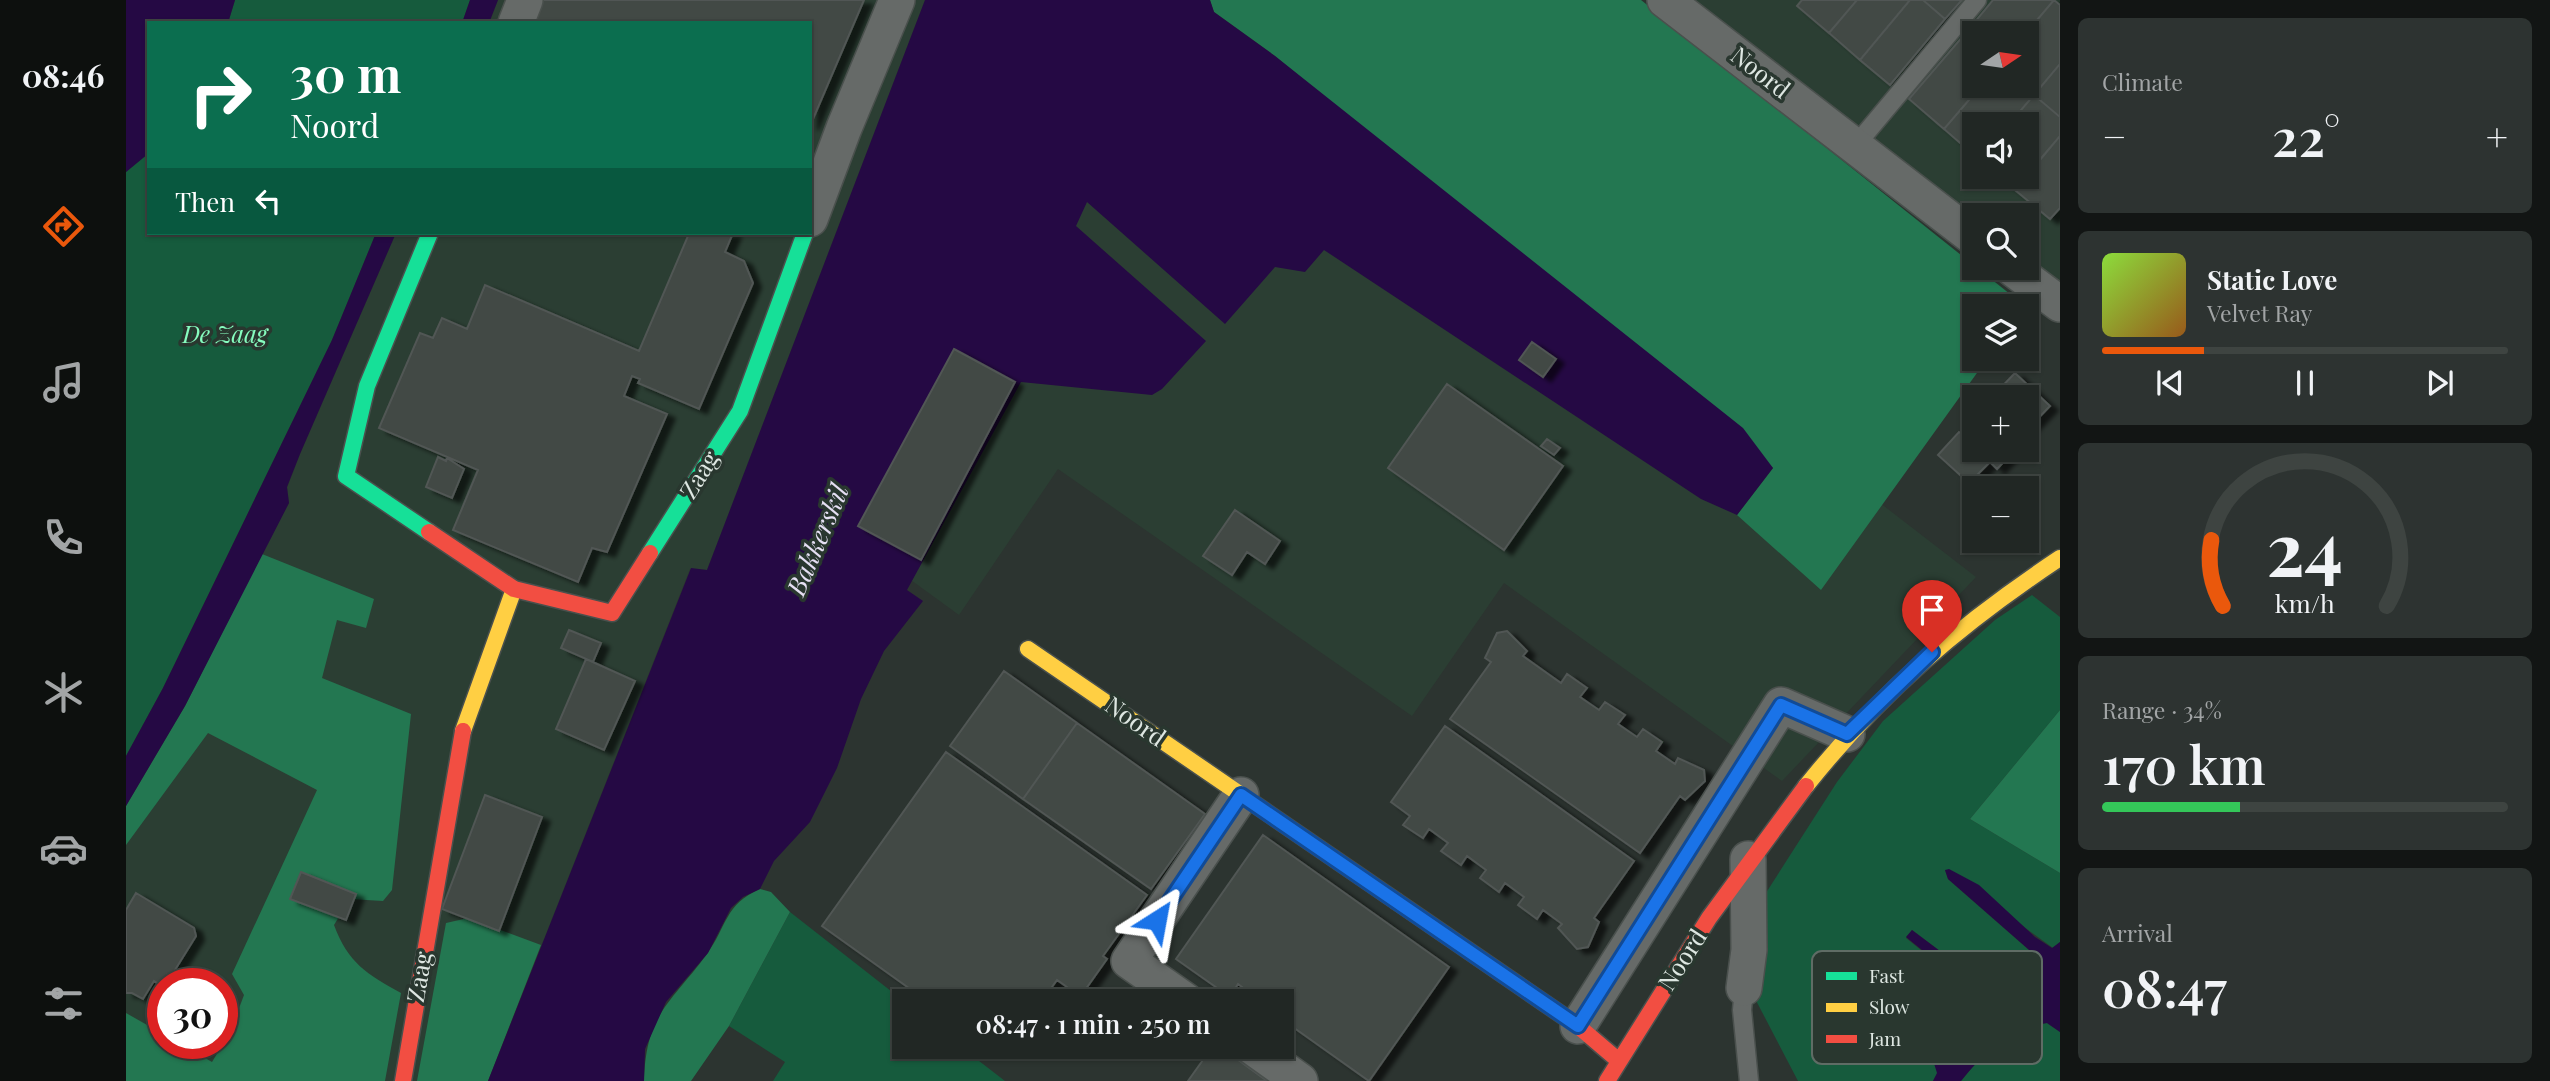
<!DOCTYPE html>
<meta charset="utf-8">
<style>
:root{--surface:#212724;--page:#2d3331;--text:#f1f3f6;--muted:#a2a5a6;--line:#3e4441;--accent:#ea580c}
body{margin:0;font-family:"Playfair Display",serif;background:var(--page);color:var(--text);height:100vh;display:flex;flex-direction:column;font-size:26px;white-space:nowrap}
*{box-sizing:border-box;margin:0}
p{font-size:23px;color:var(--muted)}
.icon{flex:none;width:38px;height:38px;fill:none;stroke:currentColor;stroke-width:2;stroke-linecap:round;stroke-linejoin:round}
.map{position:relative;flex:1;overflow:hidden}
.sheet{display:flex;flex-direction:column;gap:18px;padding:18px;background:#121514;width:490px}
.sheet>*{flex:none}
.guide{position:absolute;left:21px;top:21px;width:665px;height:214px;border-radius:0px;box-shadow:0 2px 5px #0004,0 0 0 2px var(--line);background:#0b6e4f;color:#fff;overflow:hidden}
.needle{width:46px;rotate:77deg}
.controls{position:absolute;left:1836px;top:21px;display:grid;gap:14px}
.controls a{display:grid;place-items:center;width:77px;height:77px;border-radius:0px;background:var(--surface);box-shadow:0 2px 5px #0004,0 0 0 2px var(--line);font-size:35px}
.speed{position:absolute;left:21px;top:968px;display:flex;gap:14px;font-size:35px;font-weight:700;text-align:center}
.speed>*{display:grid;place-content:center;width:91px;height:91px;border-radius:50%;background:var(--surface);box-shadow:0 2px 5px #0004,0 0 0 2px var(--line);line-height:1}
.speed .limit{border:10px solid #d22;background:#fff;color:#111}
.pin{position:absolute;display:grid;place-items:center;width:60px;height:60px;color:#fff;margin:-72px -30px;border-radius:50% 50% 50% 0;rotate:-45deg;box-shadow:0 0 7px #0007}
.pin .icon{rotate:45deg}
.me{position:absolute;width:77px;margin:-38px;rotate:34deg;stroke-linejoin:round;filter:drop-shadow(0 0 5px #0008)}
.turn{display:flex;align-items:center;gap:24px;height:147px;padding:0 28px;font-size:32px}
.turn .icon{width:91px;height:91px;stroke-width:2.5}
.turn b{display:block;font-size:49px;line-height:60px}
.then{display:flex;align-items:center;height:66px;padding:0 28px;background:#0003;gap:14px;font-size:26px}
.big{font-size:52px;font-weight:600;line-height:1.1}
.sheet .widget{flex:1;display:flex;flex-direction:column;justify-content:center;gap:10px;min-width:0;padding:0 24px;border-radius:10px;background:var(--page)}
.sheet .dial{align-items:center;gap:0}
.dial svg{height:182px;overflow:visible;fill:none;stroke:var(--line);stroke-width:7;stroke-linecap:round;text-anchor:middle}
.dial text{fill:var(--text);stroke:none}
.song{display:flex;align-items:center;gap:21px}
.cover{width:84px;height:84px;border-radius:10px;background:linear-gradient(135deg,hsl(90 70% 55%),hsl(30 70% 35%))}
.played{height:7px;border-radius:4px;background:linear-gradient(90deg,var(--accent) 25%,var(--line) 25%)}
.keys{display:flex;justify-content:space-around;direction:ltr}
.heat{display:flex;justify-content:space-between;align-items:center;font-size:38px;direction:ltr}
.charge{height:10px;border-radius:5px;background:linear-gradient(90deg,#34c759 34%,var(--line) 0)}
.trip{position:absolute;left:766px;top:989px;width:402px;height:70px;border-radius:0px;background:var(--surface);box-shadow:0 2px 5px #0004,0 0 0 2px var(--line);font-weight:600;line-height:70px;text-align:center}
main{display:flex;flex:1;min-height:0}
.tabs{display:flex;flex-direction:column;width:126px;justify-content:space-around;align-items:center;background:#0d100e;color:var(--muted)}
.tabs .icon{width:49px;height:49px}
.tabs .active{color:var(--accent)}
.tabs b{font-size:32px;color:var(--text)}
.map>svg:first-child{display:block}
</style>
<main>
<nav class="tabs">
<b>08:46</b>
<svg class="icon active" aria-label="directions" viewBox="0 0 24 24"><path d="M12 3l9 9-9 9-9-9zM9 14v-3h6M13 9l2 2-2 2"/></svg>
<svg class="icon" aria-label="music" viewBox="0 0 24 24"><path d="M9 18V5l10-2v13"/><circle cx="6" cy="18" r="3"/><circle cx="16" cy="16" r="3"/></svg>
<svg class="icon" aria-label="phone" viewBox="0 0 24 24"><path d="M5 4h4l2 5-3 2q2 4 5 5l2-3 5 2v4C11 20 4 13 5 4z"/></svg>
<svg class="icon" aria-label="climate" viewBox="0 0 24 24"><path d="M12 3v18M4 7l16 10M4 17L20 7"/></svg>
<svg class="icon" aria-label="car" viewBox="0 0 24 24"><path d="M5 17H2v-5l4-1 3-4h7l3 4 3 1v5h-3M9 17h6M6 11h13"/><circle cx="7" cy="17" r="2"/><circle cx="17" cy="17" r="2"/></svg>
<svg class="icon" aria-label="filters" viewBox="0 0 24 24"><path d="M4 7h16M4 17h16"/><circle cx="9" cy="7" r="2"/><circle cx="15" cy="17" r="2"/></svg>
</nav>
<div class="map">
<svg width="1934" height="1081" viewBox="0 0 1934 1081">
<defs>
<filter id="shadow"><feDropShadow dx="8" dy="4.5" stdDeviation="2" flood-color="#0009"/></filter>
</defs>
<rect width="100%" height="100%" fill="#2c3430"/>
<!-- built -->
<path fill="#2b3e33" fill-rule="evenodd" d="M372 0H799L581 570 564 569 362 1081H0V806L163 503 161 488 174 454 270 233H684V23H363ZM37 984H96V1043H37Z
M967 0H1102L1850 577 1656 781 1378 583 1286 716 932 469 833 615 723 535Z
M1533 0H1934V320L1868 268H1900V215H1848V252ZM1848 33H1900V86H1848ZM1848 124H1900V177H1848Z"/>
<!-- green -->
<path fill="#165b3d" d="M109 0H344L336 23H102Z
M23 153V233H250L206 340 37 688 0 756V172Z
M1906 595 1934 617V710L1844 819 1934 873V942L1927 948 1819 870 1822 879 1910 956 1914 973C1904 987 1897 998 1879 1000L1786 930 1780 938 1867 1008 1863 1019 1828 1056H1820L1738 994 1732 1003 1807 1060 1812 1073 1807 1081H1672L1624 989 1629 910 1711 782 1757 721 1869 620Z
M664 912 779 1002V1046L835 1047 879 1081H647L659 1062 603 1026Z
M1921 1023 1934 1032V1081H1835C1859 1051 1881 1028 1921 1023Z"/>
<!-- forest -->
<path fill="#237751" d="M1084 0H1515L1899 306H1848V359H1861L1695 590 1611 515 1647 468 1149 56 1088 12Z
M136 554 248 599 240 628 211 620 196 678 285 714 266 890 257 901 224 899 208 925C222 963 241 974 275 993L259 1081H0V1013L37 1034V1043H53L86 1062 104 1032 118 995 106 974 191 790 82 733 0 845V806L59 706Z
M1934 710V873L1844 819Z
M634 889 645 892 664 912 603 1026 565 1081H518C520 1013 545 1003 581 954 601 926 599 904 634 889Z
M342 918 415 945 362 1081H291L320 923Z"/>
<!-- water -->
<path fill="#250944" d="M0 0H109L102 23H23V153L0 172Z
M344 0H372L363 23H336Z
M799 0H1084L1088 12 1149 56 1617 428 1647 468 1611 515 1575 499 1198 250 1179 272 1149 267 1099 324 961 202 950 226 1080 341 1036 389 1026 395 895 382 781 590 797 601 758 651 735 699 711 768 684 822 648 861 634 889 617 897 605 908 582 953 540 1002 519 1049 518 1081H362L565 568 581 570Z
M250 233H270L174 454 161 487 163 503 59 706 0 806V756L37 688 206 340Z
M1823 869 1853 885 1909 937 1926 948 1934 942V1032L1921 1023C1882 1028 1859 1052 1835 1081H1807L1811 1073 1807 1060 1732 1003 1738 994 1820 1056H1828L1863 1019 1867 1008 1780 937 1786 930 1879 1000C1897 999 1904 987 1914 973L1910 956 1822 879 1819 870Z"/>
<!-- building -->
<path fill="#424845" stroke="#515754" stroke-width="2" filter="url(#shadow)" d="M412 0H738L684 126V23H402Z
M1676 0H1731L1703 33 1671 6Z
M1731 0H1784L1734 60 1703 33Z
M1784 0H1797L1819 19 1764 85 1734 60Z
M1797 0H1836L1819 19Z
M1867 0H1928L1900 33H1848V43L1838 35Z
M1928 0 1934 5V64L1908 95 1898 86H1900V33Z
M1838 35 1848 43V86H1855L1818 129 1783 99Z
M1934 64V117L1908 95Z
M1855 86H1898L1908 95 1883 124H1848V155L1818 129Z
M1908 95 1934 117V136L1900 176V124H1883Z
M1934 136V208L1924 219 1889 190Z
M1874 177H1899L1889 190Z
M554 233H607L599 252 618 261 627 283 573 409 512 383 514 379 506 376 498 396 541 414 481 552 466 548 452 582 327 530 352 470 253 428 294 333 307 338 316 318 341 329 359 285 513 351 562 236Z
M1406 342 1430 359 1417 377 1393 360Z
M828 349 889 382 795 560 732 526Z
M1889 373 1924 406 1900 431V397H1866Z
M1321 384 1437 466 1378 550 1262 468Z
M1848 423V450H1889L1871 469 1864 462 1843 483 1812 455 1833 432 1837 435Z
M1421 439 1434 448 1428 455 1415 446Z
M312 457 320 461 321 458 338 469 326 498 300 487Z
M1109 510 1154 541 1139 564 1121 552 1106 575 1077 556Z
M443 630 475 643 467 662 435 648Z
M1381 631 1401 651 1397 656 1435 683 1441 674 1461 688 1454 697 1473 710 1479 702 1499 715 1492 724 1511 737 1517 729 1536 742 1530 751 1549 764 1552 758 1578 770 1579 781 1559 800 1554 796 1514 853 1324 719 1365 662 1359 658 1371 633Z
M460 659 509 681 478 750 430 729Z
M878 671 951 723 897 799 824 746Z
M951 723 1079 814 1025 889 897 799Z
M1319 726 1508 861 1468 918 1473 922 1462 947 1451 949 1432 928 1436 924 1417 910 1411 919 1392 905 1398 897 1379 883 1373 892 1354 878 1360 870 1341 856 1335 865 1315 851 1322 843 1303 829 1297 838 1277 825 1284 816 1265 802Z
M820 752 1021 895 977 956 981 959 959 990 948 992 931 980 916 1001H801L696 926Z
M359 795 416 817 373 931 316 909Z
M1137 835 1323 967 1243 1081 1157 1020V1001H1130L1114 990 1116 987 1112 984 1104 997 1050 959Z
M175 872 230 894 220 920 164 899Z
M10 893 68 928 70 936 44 978 41 975 35 986 28 981 17 999 6 993H0V910Z
M1087 1046H1093L1141 1081H1062Z"/>
<g fill="none" stroke-linecap="round" stroke-linejoin="round">
<!-- lane casing -->
<g stroke="#4a504d" stroke-width="21">
<path id="lane" d="M1729 146 1851 0
M1618 988 1616 1010 1623 1081"/>
</g>
<!-- street casing -->
<g stroke="#4a504d" stroke-width="38">
<path id="street" d="M1539 0 1848 238
M390 23 399 0
M684 219 718 128 771 0
M1886 268 1934 304
M1618 988 1623 950 1622 859
M1060 1001 1003 961 1115 795
M1452 1026 1655 705 1721 734
M1125 1046 1174 1081"/>
</g>
<!-- fast casing -->
<g stroke="#4a504d" stroke-width="19">
<path id="fast" d="M303 532 220 476 241 386 304 233
M524 553 614 411 679 233"/>
</g>
<!-- slow casing -->
<g stroke="#4a504d" stroke-width="19">
<path id="slow" d="M902 649 1270 901
M337 731 388 589
M1680 786C1756 691 1833 625 1934 558"/>
</g>
<!-- jam casing -->
<g stroke="#4a504d" stroke-width="19">
<path id="jam" d="M303 532 388 589 486 613 524 553
M1270 901 1452 1026 1493 1061
M277 1081 337 731
M1481 1081 1583 918 1680 786"/>
</g>
<!-- lane -->
<use href="#lane" stroke="#666a68" stroke-width="18"/>
<!-- street -->
<use href="#street" stroke="#666a68" stroke-width="35"/>
<!-- fast -->
<use href="#fast" stroke="#16e098" stroke-width="16"/>
<!-- slow -->
<use href="#slow" stroke="#ffcf43" stroke-width="16"/>
<!-- jam -->
<use href="#jam" stroke="#f24e42" stroke-width="16"/>
</g>
<g fill="none" stroke-linecap="round" stroke-linejoin="round">
<!-- route casing -->
<g stroke="#114b97" stroke-width="18">
<path id="route" d="M1031 920 1115 795 1452 1026 1655 705 1721 734 1806 652"/>
</g>
<!-- route -->
<use href="#route" stroke="#1a73e8" stroke-width="12"/>
</g>
<g text-anchor="middle" stroke-width="7" stroke-linejoin="round" paint-order="stroke">
<!-- street labels -->
<g font-size="24" fill="#dee7e2" stroke="#29372f">
<text transform="translate(1634 73) rotate(38)" y="8">Noord</text>
<text transform="translate(574 475) rotate(-58)" y="8">Zaag</text>
<text transform="translate(1009 722) rotate(35)" y="8">Noord</text>
<text transform="translate(1557 960) rotate(-57)" y="8">Noord</text>
<text transform="translate(294 977) rotate(-80)" y="8">Zaag</text>
</g>
<!-- park labels -->
<g font-size="24" font-style="italic" fill="#86fdbf" stroke="#29372f">
<text x="99" y="343">De Zaag</text>
</g>
<!-- water labels -->
<g font-size="26" font-style="italic" fill="#e5dff3" stroke="#29372f">
<text transform="translate(692 540) rotate(-67)" y="9">Bakkerskil</text>
</g>
</g>
<!-- legend -->
<rect x="1686" y="951" width="230" height="113" rx="10" fill="#29372f" stroke="#5f6c65" stroke-width="2"/>
<rect x="1700" y="972" width="31" height="8" fill="#16e098"/>
<rect x="1700" y="1003" width="31" height="9" fill="#ffcf43"/>
<rect x="1700" y="1035" width="31" height="8" fill="#f24e42"/>
<g font-size="19" fill="#dee7e2">
<text x="1743" y="983">Fast</text>
<text x="1743" y="1014">Slow</text>
<text x="1743" y="1046">Jam</text>
</g>
</svg>
<div class="controls">
<a><svg class="needle" viewBox="-14 -14 28 28"><path d="M0-13l5 13h-10z" fill="#e53935"/><path d="M0 13l5-13h-10z" fill="#a2a5a6"/></svg></a>
<a><svg class="icon" aria-label="sound" viewBox="0 0 24 24"><path d="M4 9h4l5-4v14l-5-4H4zM17 9q2 3 0 6"/></svg></a>
<a><svg class="icon" aria-label="search" viewBox="0 0 24 24"><circle cx="10" cy="10" r="6"/><path d="M15 15l6 6"/></svg></a>
<a><svg class="icon" aria-label="layers" viewBox="0 0 24 24"><path d="M12 4l9 5-9 5-9-5zM3 14l9 5 9-5"/></svg></a>
<a>+</a>
<a>−</a>
</div>
<div class="speed"><div class="limit">30</div></div>
<div class="pin" style="left:1806px;top:652px;background:#d93025"><svg class="icon" aria-label="arrive" viewBox="0 0 24 24"><path d="M6 21V4h12l-3 4 3 4H6"/></svg></div>
<svg class="me" style="left:1031px;top:920px" viewBox="-20 -20 40 40"><path d="M0-17L14 15 0 8-14 15z" fill="#1a73e8" stroke="#fff" stroke-width="4"/></svg>
<div class="trip">08:47 · 1 min · 250 m</div>
<div class="guide">
<div class="turn"><svg class="icon" aria-label="right" viewBox="0 0 24 24"><path d="M7 20v-9h11M14 6l5 5-5 5"/></svg><div><b>30 m</b>Noord</div></div>
<div class="then">Then<svg class="icon" aria-label="left" viewBox="0 0 24 24"><path d="M17 20v-9H6M10 6l-5 5 5 5"/></svg></div>
</div>
</div>
<section class="sheet">
<div class="widget"><p>Climate</p>
<div class="heat"><a>−</a><b class="big">22°</b><a>+</a></div>
</div>
<div class="widget">
<div class="song"><i class="cover"></i><div><b>Static Love</b><p>Velvet Ray</p></div></div>
<div class="played"></div>
<div class="keys"><svg class="icon" aria-label="previous" viewBox="0 0 24 24"><path d="M18 5L8 12l10 7zM5 5v14"/></svg><svg class="icon" aria-label="pause" viewBox="0 0 24 24"><path d="M8 5v14M16 5v14"/></svg><svg class="icon" aria-label="next" viewBox="0 0 24 24"><path d="M6 5l10 7-10 7zM19 5v14"/></svg></div>
</div>
<div class="widget dial"><svg viewBox="0 0 100 80">
<path d="M14 69A42 42 0 1 1 86 69"/>
<path d="M14 69A42 42 0 0 1 9 40" stroke="#ea580c"/>
<text x="50" y="56" font-size="32" font-weight="700">24</text>
<text x="50" y="72" font-size="11">km/h</text>
</svg></div>
<div class="widget"><p>Range · 34%</p><b class="big">170 km</b><div class="charge"></div></div>
<div class="widget"><p>Arrival</p><b class="big">08:47</b></div>
</section>
</main>
